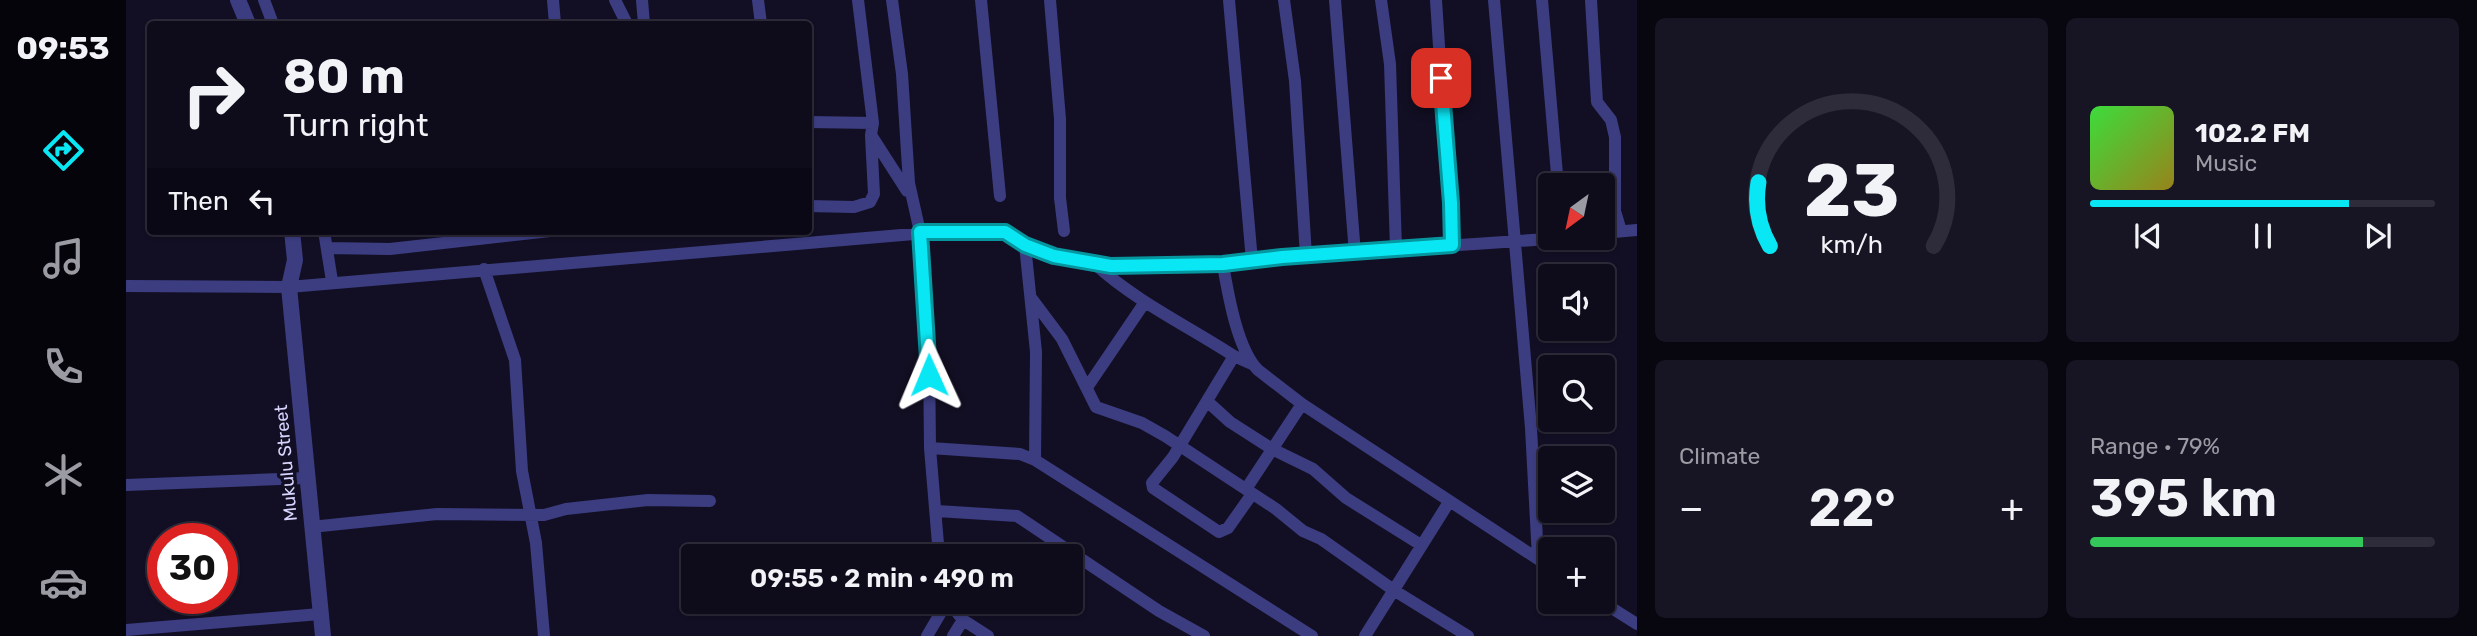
<!DOCTYPE html>
<meta charset="utf-8">
<style>
:root{--surface:#0e0b1b;--page:#171424;--text:#f1f3f6;--muted:#9b9ba3;--line:#2e2b3a;--accent:#0ae7f4}
body{margin:0;font-family:Rubik,sans-serif;background:var(--page);color:var(--text);height:100vh;display:flex;flex-direction:column;font-size:26px;white-space:nowrap}
*{box-sizing:border-box;margin:0}
p{font-size:23px;color:var(--muted)}
.icon{flex:none;width:38px;height:38px;fill:none;stroke:currentColor;stroke-width:2;stroke-linecap:round;stroke-linejoin:round}
.map{position:relative;flex:1;overflow:hidden}
.panel{display:flex;flex-direction:column;gap:18px;padding:18px;background:#08060f;width:840px}
.panel>*{flex:none}
.top-card{position:absolute;left:21px;top:21px;width:665px;height:214px;border-radius:7px;box-shadow:0 2px 5px #0004,0 0 0 2px var(--line);background:#0e0b1b;color:var(--text);overflow:hidden}
.needle{width:46px;rotate:213deg}
.fabs{position:absolute;left:1412px;top:173px;display:grid;gap:14px}
.fabs a{display:grid;place-items:center;width:77px;height:77px;border-radius:7px;background:var(--surface);box-shadow:0 2px 5px #0004,0 0 0 2px var(--line);font-size:35px}
.speed{position:absolute;left:21px;top:523px;display:flex;gap:14px;font-size:35px;font-weight:700;text-align:center}
.speed>*{display:grid;place-content:center;width:91px;height:91px;border-radius:50%;background:var(--surface);box-shadow:0 2px 5px #0004,0 0 0 2px var(--line);line-height:1}
.speed .limit{border:10px solid #d22;background:#fff;color:#111}
.pin{position:absolute;display:grid;place-items:center;width:60px;height:60px;color:#fff;margin:-30px;border-radius:14px;box-shadow:0 4px 10px #0006}
.me{position:absolute;width:77px;margin:-38px;rotate:359deg;stroke-linejoin:round;filter:drop-shadow(0 0 5px #0008)}
.turn{display:flex;align-items:center;gap:24px;height:147px;padding:0 21px;font-size:32px}
.turn .icon{width:91px;height:91px;stroke-width:2.5}
.turn b{display:block;font-size:49px;line-height:60px}
.then{display:flex;align-items:center;height:66px;padding:0 21px;background:#0003;gap:14px;font-size:26px}
.big{font-size:52px;font-weight:600;line-height:1.1}
.panel .tile{flex:1;display:flex;flex-direction:column;justify-content:center;gap:10px;min-width:0;padding:0 24px;border-radius:10px;background:var(--page)}
.panel .dial{align-items:center;gap:0}
.dial svg{height:182px;overflow:visible;fill:none;stroke:var(--line);stroke-width:7;stroke-linecap:round;text-anchor:middle}
.dial text{fill:var(--text);stroke:none}
.song{display:flex;align-items:center;gap:21px}
.cover{width:84px;height:84px;border-radius:10px;background:linear-gradient(135deg,hsl(120 70% 55%),hsl(50 70% 35%))}
.played{height:7px;border-radius:4px;background:linear-gradient(90deg,var(--accent) 75%,var(--line) 75%)}
.keys{display:flex;justify-content:space-around;direction:ltr}
.heat{display:flex;justify-content:space-between;align-items:center;font-size:38px;direction:ltr}
.charge{height:10px;border-radius:5px;background:linear-gradient(90deg,#34c759 79%,var(--line) 0)}
.panel .tiles{flex:1;display:grid;gap:18px;grid-template-columns:repeat(2,1fr)}
.trip{position:absolute;left:555px;top:544px;width:402px;height:70px;border-radius:7px;background:var(--surface);box-shadow:0 2px 5px #0004,0 0 0 2px var(--line);font-weight:600;line-height:70px;text-align:center}
main{display:flex;flex:1;min-height:0}
.tabs{display:flex;flex-direction:column;width:126px;justify-content:space-around;align-items:center;background:#06040b;color:var(--muted)}
.tabs .icon{width:49px;height:49px}
.tabs .on{color:var(--accent)}
.tabs b{font-size:32px;color:var(--text)}
.map>svg:first-child{display:block}
</style>
<main>
<nav class="tabs">
<b>09:53</b>
<svg class="icon on" aria-label="directions" viewBox="0 0 24 24"><path d="M12 3l9 9-9 9-9-9zM9 14v-3h6M13 9l2 2-2 2"/></svg>
<svg class="icon" aria-label="music" viewBox="0 0 24 24"><path d="M9 18V5l10-2v13"/><circle cx="6" cy="18" r="3"/><circle cx="16" cy="16" r="3"/></svg>
<svg class="icon" aria-label="phone" viewBox="0 0 24 24"><path d="M5 4h4l2 5-3 2q2 4 5 5l2-3 5 2v4C11 20 4 13 5 4z"/></svg>
<svg class="icon" aria-label="climate" viewBox="0 0 24 24"><path d="M12 3v18M4 7l16 10M4 17L20 7"/></svg>
<svg class="icon" aria-label="car" viewBox="0 0 24 24"><path d="M5 17H2v-5l4-1 3-4h7l3 4 3 1v5h-3M9 17h6M6 11h13"/><circle cx="7" cy="17" r="2"/><circle cx="17" cy="17" r="2"/></svg>
</nav>
<div class="map">
<svg width="1511" height="636" viewBox="0 0 1511 636">
<rect width="100%" height="100%" fill="#120f24"/>
<g fill="none" stroke-linecap="round" stroke-linejoin="round">
<!-- minor -->
<path stroke="#3c3d81" stroke-width="12" d="M138 0 147 24
M427 0 429 24
M489 0 501 24
M516 0 518 24
M632 0 635 24
M732 0 747 123 745 135 781 191
M766 0 776 74 783 183 794 232 803 351 804 448 813 556
M855 0 874 196
M924 0 934 119V198L938 231
M1103 0 1126 261
M1158 0 1169 81 1180 256
M1209 0 1229 254
M1255 0 1264 64 1270 249
M1310 0 1326 245
M1368 0 1405 428 1412 558
M1416 0 1432 186
M1465 0 1471 102 1485 120 1489 137V211L1495 231
M682 122 747 123
M682 206 728 207 744 202 748 194 745 136
M198 231 206 281
M1477 233 1511 230
M899 245 910 352 909 460 1186 636
M201 248 264 249 424 231
M970 265C1011 302 1062 326 1108 356
M1097 265 1156 257 1437 238
M358 269 389 360 396 471 410 543 418 636
M0 286 163 287 823 231 879 232 914 251 970 265H1097C1102 293 1111 349 1132 370L1176 404 1424 567
M906 299 936 339 970 407 1016 423 1039 436 1150 509 1177 531 1195 539 1269 591 1342 636
M962 386 1019 302
M1082 402 1104 422 1146 449 1187 469 1220 498 1295 545
M804 448 894 454 909 460
M0 485 180 478
M1120 489 1176 404
M1126 494 1102 528 1093 532 1027 488 1026 483 1047 457 1108 356 1126 364
M811 511 891 516 1033 611 1078 636
M185 527 311 514 418 515 440 509 522 500 584 501
M823 602 837 620 862 636
M1476 602 1511 624
M0 630 194 614
M801 636 821 602
M827 636 837 620
M1239 636 1323 502"/>
<!-- tertiary -->
<path stroke="#3c3d81" stroke-width="16" d="M112 0 122 24
M166 231 169 260 163 287 197 636"/>
</g>
<g fill="none" stroke-linecap="round" stroke-linejoin="round">
<!-- route casing -->
<g stroke="#06969f" stroke-width="18">
<path id="route" d="M803 375 794 232H879L899 245 928 256 985 266 1097 264 1156 257 1326 245 1325 203 1315 78"/>
</g>
<!-- route -->
<use href="#route" stroke="#0ae7f4" stroke-width="12"/>
</g>
<g text-anchor="middle" stroke-width="7" stroke-linejoin="round" paint-order="stroke">
<!-- street labels -->
<g font-size="18" fill="#d7d4fd" stroke="#120f24">
<text transform="translate(160 463) rotate(-95)" y="6">Mukulu Street</text>
</g>
</g>
</svg>
<div class="fabs">
<a><svg class="needle" viewBox="-14 -14 28 28"><path d="M0-13l5 13h-10z" fill="#e53935"/><path d="M0 13l5-13h-10z" fill="#9b9ba3"/></svg></a>
<a><svg class="icon" aria-label="sound" viewBox="0 0 24 24"><path d="M4 9h4l5-4v14l-5-4H4zM17 9q2 3 0 6"/></svg></a>
<a><svg class="icon" aria-label="search" viewBox="0 0 24 24"><circle cx="10" cy="10" r="6"/><path d="M15 15l6 6"/></svg></a>
<a><svg class="icon" aria-label="layers" viewBox="0 0 24 24"><path d="M12 4l9 5-9 5-9-5zM3 14l9 5 9-5"/></svg></a>
<a>+</a>
</div>
<div class="speed"><div class="limit">30</div></div>
<div class="pin" style="left:1315px;top:78px;background:#d93025"><svg class="icon" aria-label="arrive" viewBox="0 0 24 24"><path d="M6 21V4h12l-3 4 3 4H6"/></svg></div>
<svg class="me" style="left:803px;top:375px" viewBox="-20 -20 40 40"><path d="M0-17L14 15 0 8-14 15z" fill="#0ae7f4" stroke="#fff" stroke-width="4"/></svg>
<div class="trip">09:55 · 2 min · 490 m</div>
<div class="top-card">
<div class="turn"><svg class="icon" aria-label="right" viewBox="0 0 24 24"><path d="M7 20v-9h11M14 6l5 5-5 5"/></svg><div><b>80 m</b>Turn right</div></div>
<div class="then">Then<svg class="icon" aria-label="left" viewBox="0 0 24 24"><path d="M17 20v-9H6M10 6l-5 5 5 5"/></svg></div>
</div>
</div>
<section class="panel">
<div class="tiles">
<div class="tile dial"><svg viewBox="0 0 100 80">
<path d="M14 69A42 42 0 1 1 86 69"/>
<path d="M14 69A42 42 0 0 1 9 41" stroke="#0ae7f4"/>
<text x="50" y="56" font-size="32" font-weight="700">23</text>
<text x="50" y="72" font-size="11">km/h</text>
</svg></div>
<div class="tile">
<div class="song"><i class="cover"></i><div><b>102.2 FM</b><p>Music</p></div></div>
<div class="played"></div>
<div class="keys"><svg class="icon" aria-label="previous" viewBox="0 0 24 24"><path d="M18 5L8 12l10 7zM5 5v14"/></svg><svg class="icon" aria-label="pause" viewBox="0 0 24 24"><path d="M8 5v14M16 5v14"/></svg><svg class="icon" aria-label="next" viewBox="0 0 24 24"><path d="M6 5l10 7-10 7zM19 5v14"/></svg></div>
</div>
<div class="tile"><p>Climate</p>
<div class="heat"><a>−</a><b class="big">22°</b><a>+</a></div>
</div>
<div class="tile"><p>Range · 79%</p><b class="big">395 km</b><div class="charge"></div></div>
</div>
</section>
</main>
